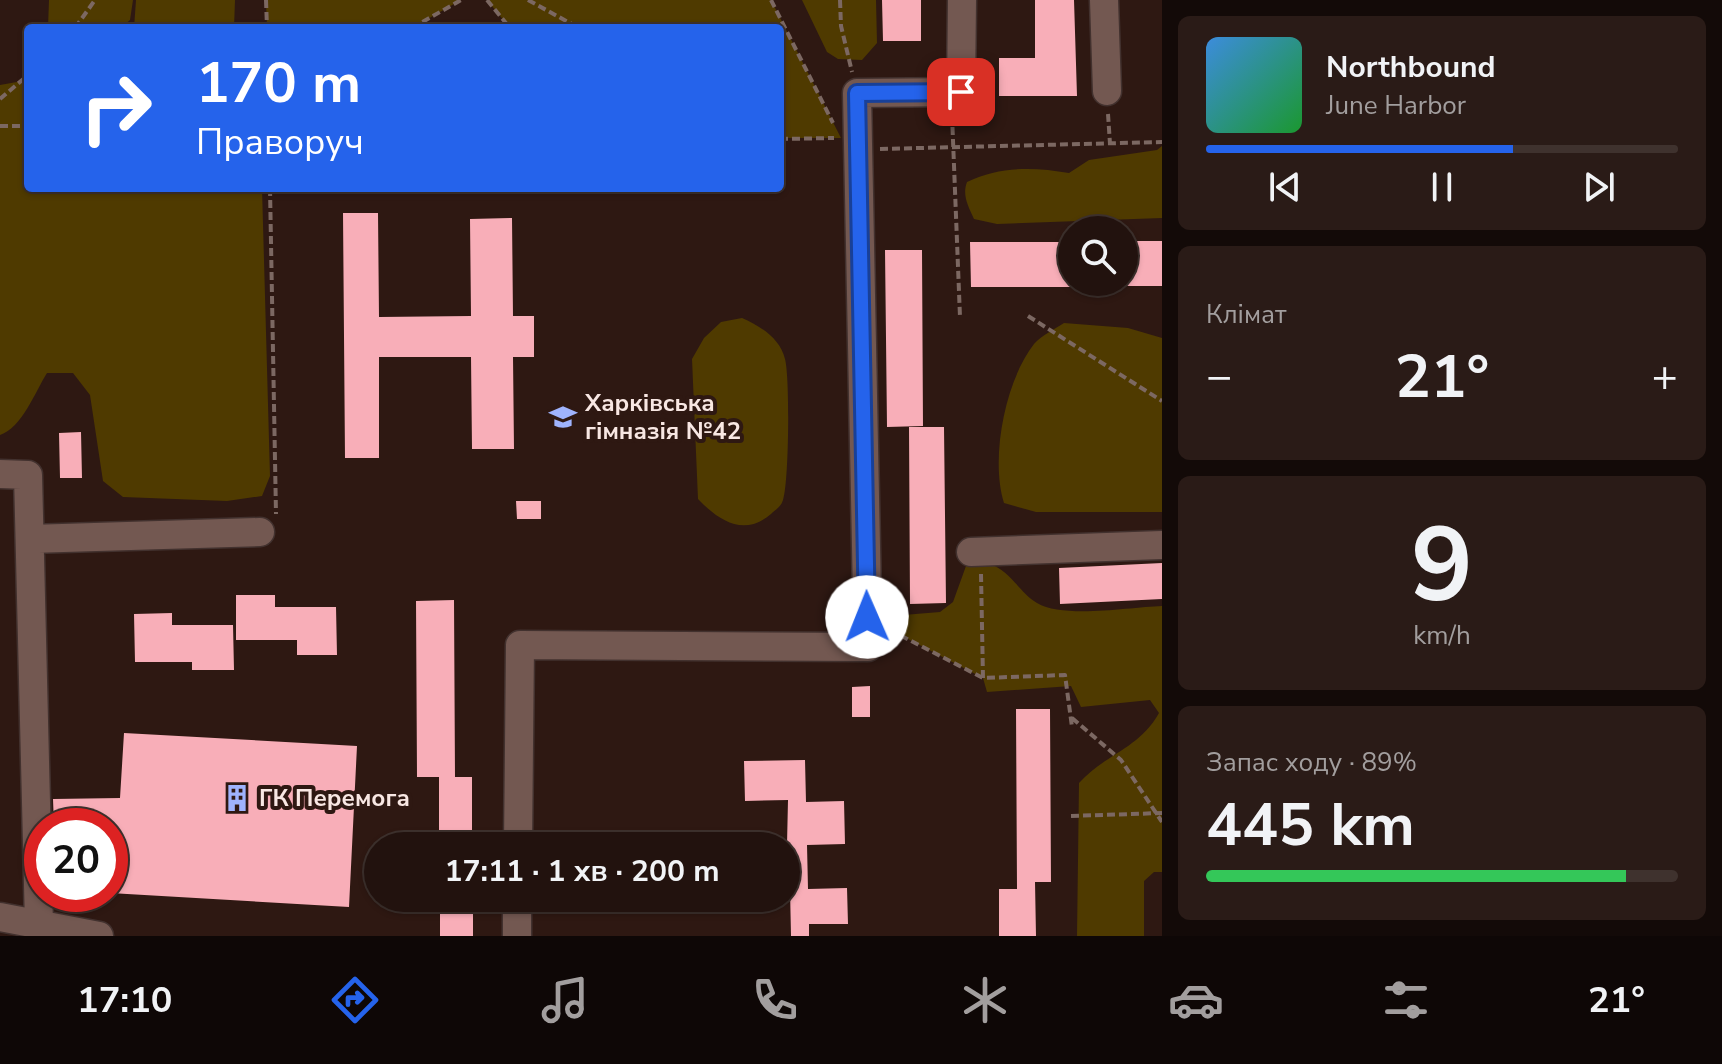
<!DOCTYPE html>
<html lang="uk">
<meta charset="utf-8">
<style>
:root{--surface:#22120e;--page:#2a1b17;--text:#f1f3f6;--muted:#a29e9e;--line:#3f322e;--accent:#2563eb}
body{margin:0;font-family:"Nunito Sans",sans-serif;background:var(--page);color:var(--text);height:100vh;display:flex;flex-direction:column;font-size:30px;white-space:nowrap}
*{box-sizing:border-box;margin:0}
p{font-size:26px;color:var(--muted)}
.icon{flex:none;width:44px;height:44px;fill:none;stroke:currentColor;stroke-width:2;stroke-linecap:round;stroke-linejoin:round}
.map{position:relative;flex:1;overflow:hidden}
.panel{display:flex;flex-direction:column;gap:16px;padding:16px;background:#130a08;width:560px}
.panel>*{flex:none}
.guide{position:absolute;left:24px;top:24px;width:760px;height:168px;border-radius:8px;box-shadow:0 2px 6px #0004,0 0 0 2px var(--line);background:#2563eb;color:#fff;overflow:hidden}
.buttons{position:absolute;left:1058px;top:216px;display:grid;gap:16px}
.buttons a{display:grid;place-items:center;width:80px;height:80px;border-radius:50%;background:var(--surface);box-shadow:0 2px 6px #0004,0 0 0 2px var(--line);font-size:40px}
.speed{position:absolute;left:24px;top:808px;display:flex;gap:16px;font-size:40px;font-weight:700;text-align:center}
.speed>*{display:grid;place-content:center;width:104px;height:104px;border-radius:50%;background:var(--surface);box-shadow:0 2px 6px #0004,0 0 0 2px var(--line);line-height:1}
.speed .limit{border:12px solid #d22;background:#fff;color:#111}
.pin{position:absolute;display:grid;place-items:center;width:68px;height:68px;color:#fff;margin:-34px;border-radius:16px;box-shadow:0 4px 12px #0006}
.me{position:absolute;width:88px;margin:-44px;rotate:359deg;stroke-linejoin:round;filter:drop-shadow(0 0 6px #0008)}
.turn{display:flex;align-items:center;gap:28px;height:168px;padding:0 40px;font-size:36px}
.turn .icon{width:104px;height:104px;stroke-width:2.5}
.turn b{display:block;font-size:56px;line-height:68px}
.big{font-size:60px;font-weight:700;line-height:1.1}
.panel .tile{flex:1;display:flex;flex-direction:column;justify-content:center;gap:12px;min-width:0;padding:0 28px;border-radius:12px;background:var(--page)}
.panel .dial{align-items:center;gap:0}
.dial b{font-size:104px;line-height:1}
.song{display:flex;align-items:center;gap:24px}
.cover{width:96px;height:96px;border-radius:12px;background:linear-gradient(135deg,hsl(210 70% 55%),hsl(130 70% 35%))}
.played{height:8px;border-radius:4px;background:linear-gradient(90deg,var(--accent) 65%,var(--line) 65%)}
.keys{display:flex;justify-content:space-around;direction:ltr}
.heat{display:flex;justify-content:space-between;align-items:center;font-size:44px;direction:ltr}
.charge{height:12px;border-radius:6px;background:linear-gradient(90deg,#34c759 89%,var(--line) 0)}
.trip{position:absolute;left:364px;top:832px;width:436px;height:80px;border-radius:40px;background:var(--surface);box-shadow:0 2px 6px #0004,0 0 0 2px var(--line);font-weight:700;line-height:80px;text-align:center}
.dock{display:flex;height:128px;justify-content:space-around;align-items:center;background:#0e0706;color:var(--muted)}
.dock .icon{width:56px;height:56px}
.dock .active{color:var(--accent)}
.dock b{font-size:36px;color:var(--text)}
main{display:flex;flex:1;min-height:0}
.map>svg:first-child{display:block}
</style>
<main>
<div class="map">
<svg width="1162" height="936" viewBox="0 0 1162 936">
<rect width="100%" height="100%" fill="#2e1812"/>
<!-- green -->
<path fill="#4f3a00" d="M49 0H133L130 20 121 28H48Z
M136 0H235L234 28H134Z
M266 0H461L412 28H267Z
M487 0H771L841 138H780V28H510Z
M802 0H876L877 43 862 60 838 59 827 52Z
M28 80V188H262L270 476 262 496 227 501 123 497 103 481 90 395 73 373H47C35 392 22 428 0 435V85Z
M1162 146V218L997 224 974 219C968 206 962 195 967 182 1000 166 1034 167 1069 173L1089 160 1157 150Z
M742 318C760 326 780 338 785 359 790 377 789 483 783 500 781 507 776 509 771 514 744 537 719 521 698 499L692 359 704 338 721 322Z
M1064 323 1128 328 1162 338V512H1036L1004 503C990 459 1005 381 1034 344 1042 335 1055 329 1064 323Z
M989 564C1010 570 1019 592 1037 603 1064 619 1130 607 1162 606V872H1154L1144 881V936H1077L1079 783C1105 754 1139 749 1159 713L1150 700 1081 707 1071 686 987 692 983 678 889 629 891 616 940 612 953 602 966 566Z"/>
<!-- building -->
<path fill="#f8aeb8" d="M882 0H921V41H883Z
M1035 0H1074L1077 96H999V58H1035Z
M343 213H378L379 317 471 316 470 219 512 218 513 316H534V357H513L514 449H472L471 357H379V458H345Z
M1124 241H1162V286H1124Z
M970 242H1072V287H971Z
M885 250H922L923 426 887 427Z
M909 427H944L946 603 910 604Z
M81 432 82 478H60L59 433Z
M516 501H541V519H517Z
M1162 563V599L1060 604 1059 568Z
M236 595H275V607H336L337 655H297V640H236Z
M454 600 455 777H472V846H439V777H417L416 601Z
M172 613V625H233L234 670H192V662H135L134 614Z
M870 686V717H852V687Z
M1016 709H1050L1051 882H1035L1036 936H999V889H1017Z
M124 733 357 746 349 907 110 893V826H54L53 799 120 798Z
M805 760 806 802 844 801 845 844 807 845 808 889 847 888 848 924H809V936H791L790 889H786L788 800 745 801 744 761Z
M440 898H473V936H440Z"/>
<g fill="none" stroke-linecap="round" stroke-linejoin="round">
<!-- minor casing -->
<g stroke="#42312e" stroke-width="31">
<path id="minor" d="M1104 0 1107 91
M0 474 28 475 39 925
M30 539 260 532
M971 552 1162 545
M518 846 520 645 868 647 857 93 961 92 962 0
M0 917 99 936
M517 936V898"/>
</g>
<!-- path -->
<path stroke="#7c6862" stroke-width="4" stroke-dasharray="8 4" stroke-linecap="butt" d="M266 0 267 28
M487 0 510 28
M528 0 579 28
M771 0 833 123
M840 0 841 26 852 72
M75 28 95 0
M412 28 461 0
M0 99 28 75
M1108 114 1110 144
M952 115 960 317
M0 126H28
M780 139 834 138
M880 149 1162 142
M270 188 276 514
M1028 316 1162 401
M981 574 983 678 1065 675 1072 727
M890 630 983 678
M1072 718 1121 760 1162 822
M1071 816 1162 813"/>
<!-- minor -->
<use href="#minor" stroke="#735851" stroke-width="28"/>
</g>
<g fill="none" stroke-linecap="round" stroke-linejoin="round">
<!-- route casing -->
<g stroke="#184099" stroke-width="20">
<path id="route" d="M867 617 857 93 961 92"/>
</g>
<!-- route -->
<use href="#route" stroke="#2563eb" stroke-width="14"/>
</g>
<!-- icons -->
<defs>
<g id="school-bare" transform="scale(2.16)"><path d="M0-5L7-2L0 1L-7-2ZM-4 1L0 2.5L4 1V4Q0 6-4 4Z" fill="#9fb3fd" stroke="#2e1812" stroke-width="2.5" paint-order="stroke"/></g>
<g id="building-bare" transform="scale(2.16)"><path d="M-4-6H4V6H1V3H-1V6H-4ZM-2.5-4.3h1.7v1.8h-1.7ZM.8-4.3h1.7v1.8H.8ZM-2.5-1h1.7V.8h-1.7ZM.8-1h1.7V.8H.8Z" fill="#9fb3fd" stroke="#2e1812" stroke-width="2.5" paint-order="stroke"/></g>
</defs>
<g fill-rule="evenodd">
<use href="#school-bare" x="563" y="417"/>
<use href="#building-bare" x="237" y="798"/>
</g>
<g text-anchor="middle" stroke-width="8" stroke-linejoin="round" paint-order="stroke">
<!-- poi labels -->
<g font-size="24" font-weight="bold" fill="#f8e7e3" stroke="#2e1812" text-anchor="start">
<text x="585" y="411">Харківська<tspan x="585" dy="28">гімназія №42</tspan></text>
<text x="259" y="806">ГК Перемога</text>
</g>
</g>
</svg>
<div class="buttons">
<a><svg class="icon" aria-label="search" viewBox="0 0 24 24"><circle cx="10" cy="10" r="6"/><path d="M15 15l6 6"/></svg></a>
</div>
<div class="speed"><div class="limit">20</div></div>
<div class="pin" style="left:961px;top:92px;background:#d93025"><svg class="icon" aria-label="arrive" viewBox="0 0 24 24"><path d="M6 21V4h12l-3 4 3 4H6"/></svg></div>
<svg class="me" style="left:867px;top:617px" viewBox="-20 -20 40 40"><circle r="19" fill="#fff"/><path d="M0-13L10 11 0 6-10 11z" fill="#2563eb"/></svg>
<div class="trip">17:11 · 1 хв · 200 m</div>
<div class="guide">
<div class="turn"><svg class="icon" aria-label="right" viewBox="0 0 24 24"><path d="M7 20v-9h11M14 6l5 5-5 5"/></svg><div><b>170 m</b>Праворуч</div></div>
</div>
</div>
<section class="panel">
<div class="tile">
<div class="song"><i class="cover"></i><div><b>Northbound</b><p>June Harbor</p></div></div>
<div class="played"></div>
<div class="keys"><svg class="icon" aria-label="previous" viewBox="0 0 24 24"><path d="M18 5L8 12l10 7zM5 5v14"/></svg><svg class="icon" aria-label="pause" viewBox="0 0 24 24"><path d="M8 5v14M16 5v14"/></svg><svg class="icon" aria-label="next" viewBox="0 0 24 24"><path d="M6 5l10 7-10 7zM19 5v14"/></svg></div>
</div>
<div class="tile"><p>Клімат</p>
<div class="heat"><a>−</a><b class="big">21°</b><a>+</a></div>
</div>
<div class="tile dial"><b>9</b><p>km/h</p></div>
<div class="tile"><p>Запас ходу · 89%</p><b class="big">445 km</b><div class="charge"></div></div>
</section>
</main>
<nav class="dock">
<b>17:10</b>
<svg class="icon active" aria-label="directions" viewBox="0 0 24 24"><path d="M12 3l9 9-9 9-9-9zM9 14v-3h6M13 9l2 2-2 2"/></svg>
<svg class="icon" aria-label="music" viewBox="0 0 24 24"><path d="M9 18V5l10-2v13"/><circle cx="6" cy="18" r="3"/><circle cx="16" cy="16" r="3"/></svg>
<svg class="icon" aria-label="phone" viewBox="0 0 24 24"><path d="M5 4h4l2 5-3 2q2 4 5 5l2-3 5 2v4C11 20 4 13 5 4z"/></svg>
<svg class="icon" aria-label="climate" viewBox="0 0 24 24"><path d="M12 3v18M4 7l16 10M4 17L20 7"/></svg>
<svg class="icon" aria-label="car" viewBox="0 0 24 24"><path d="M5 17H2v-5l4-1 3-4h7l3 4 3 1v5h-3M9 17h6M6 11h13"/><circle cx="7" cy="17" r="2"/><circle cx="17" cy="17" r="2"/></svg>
<svg class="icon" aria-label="filters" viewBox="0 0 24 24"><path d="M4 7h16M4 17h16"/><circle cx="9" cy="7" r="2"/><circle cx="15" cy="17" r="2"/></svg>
<b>21°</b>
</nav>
